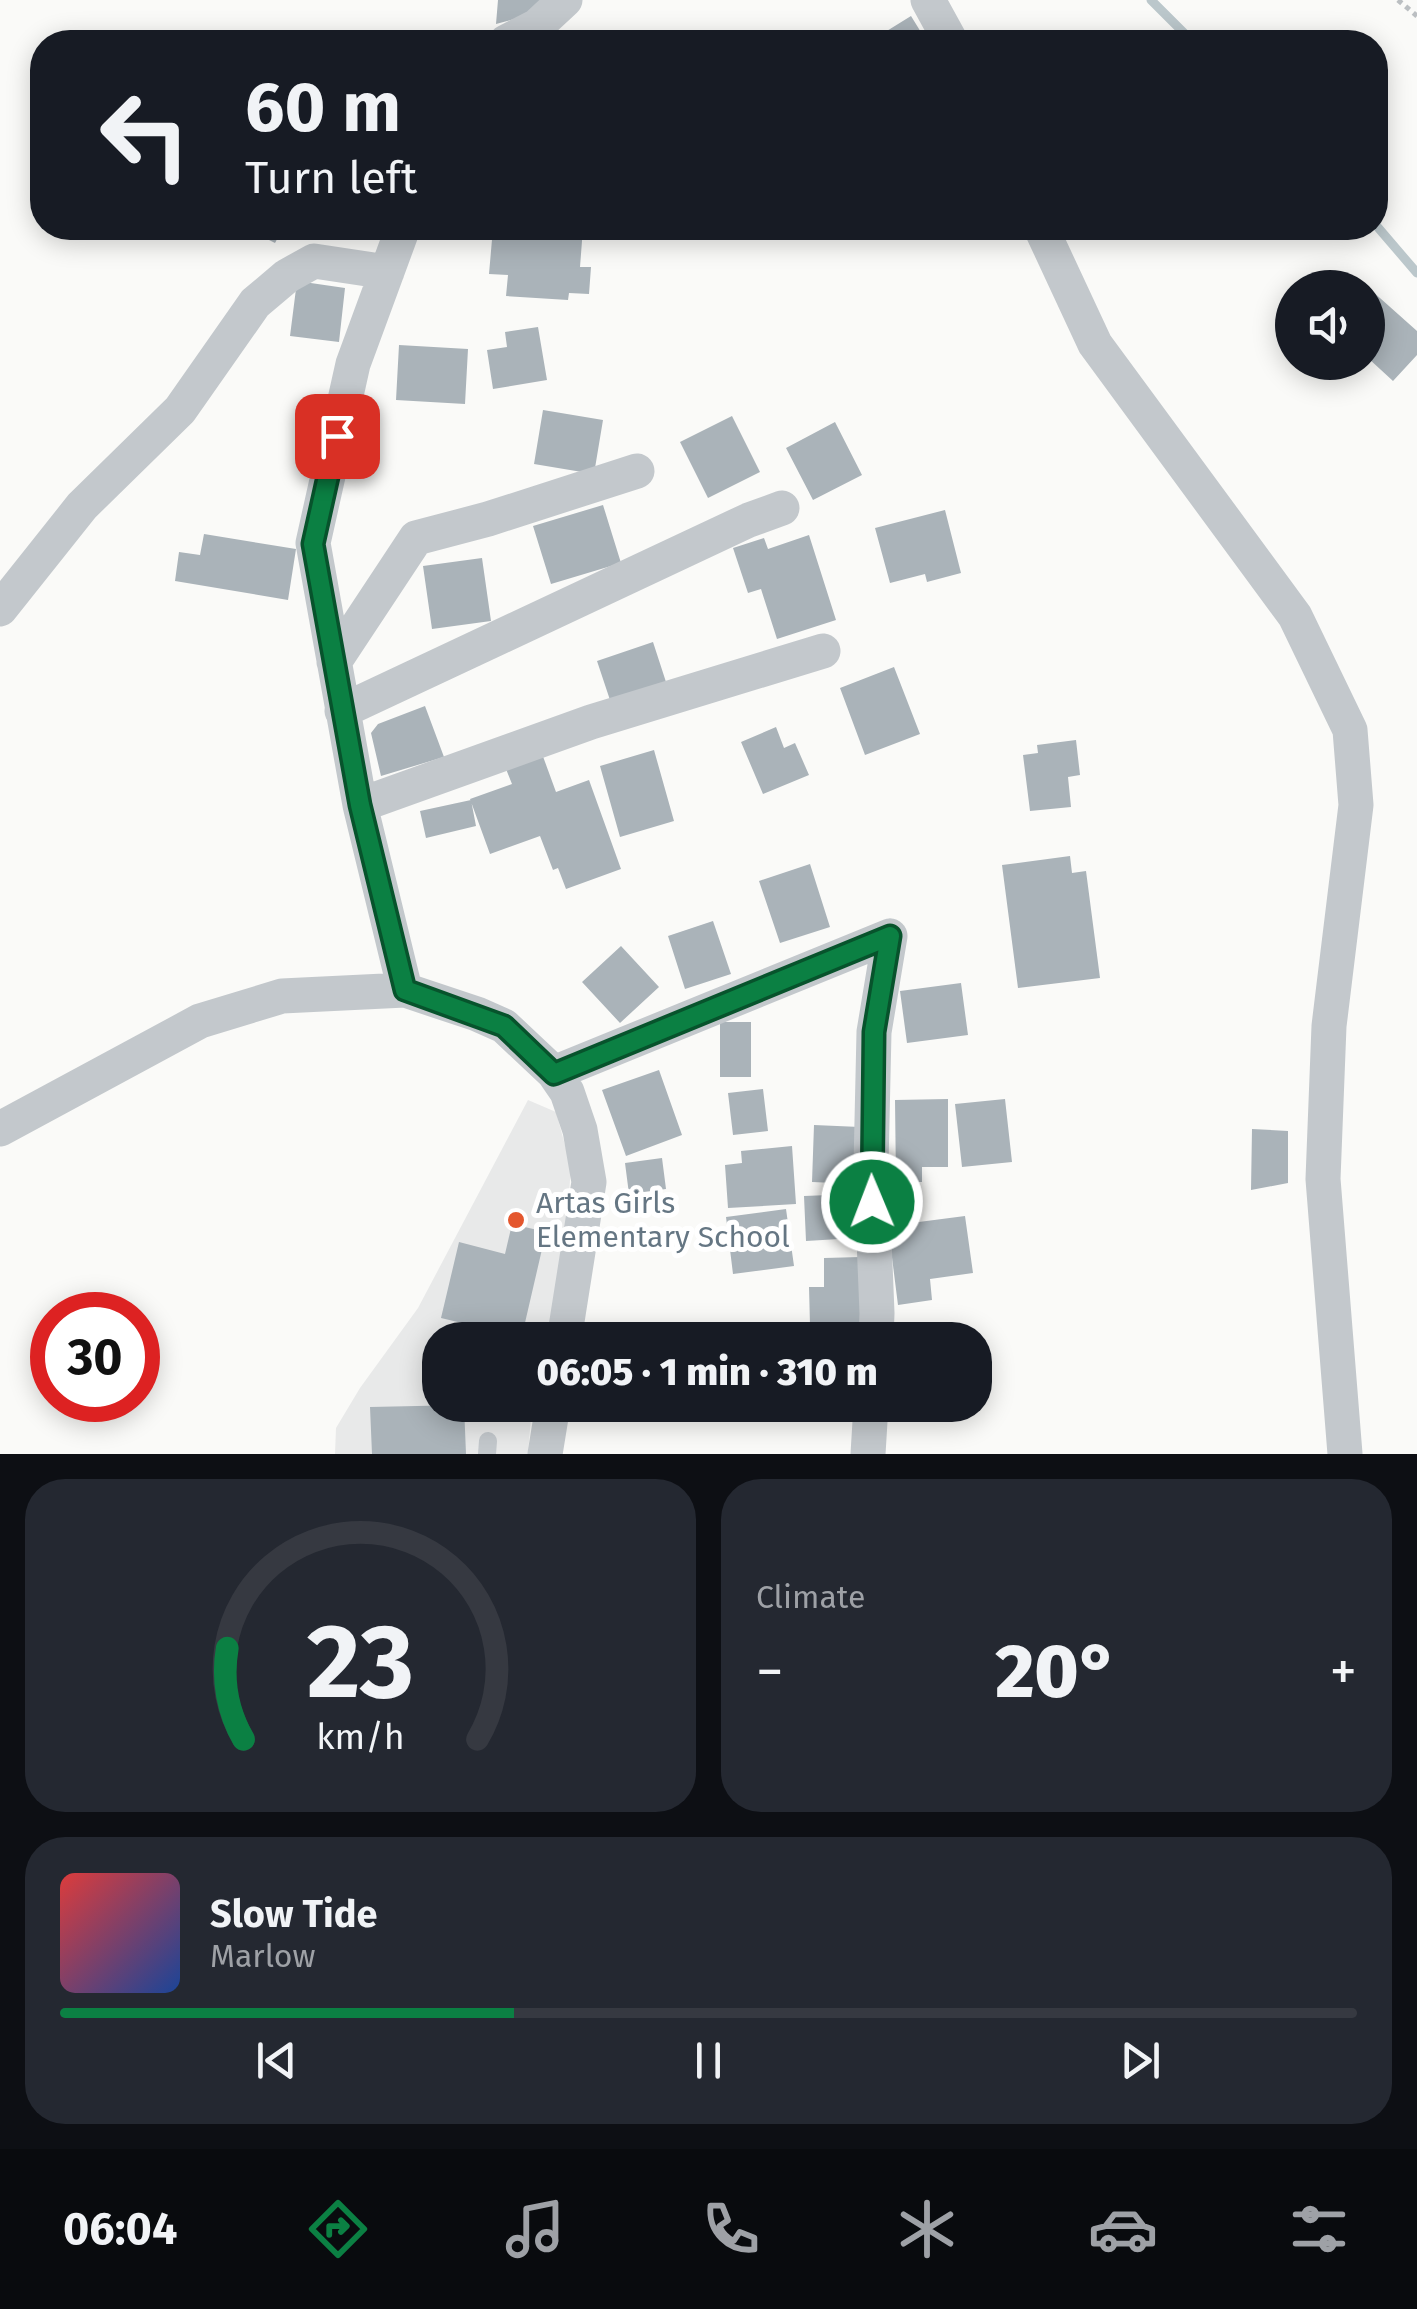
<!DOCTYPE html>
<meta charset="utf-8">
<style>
:root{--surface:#171b24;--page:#242831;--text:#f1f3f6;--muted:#9ea1a6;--line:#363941;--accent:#0b8043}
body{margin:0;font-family:"Fira Sans",sans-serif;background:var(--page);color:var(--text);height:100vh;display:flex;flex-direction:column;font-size:38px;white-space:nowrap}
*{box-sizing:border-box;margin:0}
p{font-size:32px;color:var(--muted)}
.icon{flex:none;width:55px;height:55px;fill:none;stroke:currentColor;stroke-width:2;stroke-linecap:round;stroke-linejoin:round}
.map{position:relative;height:1454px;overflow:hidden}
.drawer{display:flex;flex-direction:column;gap:25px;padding:25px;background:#0d0f14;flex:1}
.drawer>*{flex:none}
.top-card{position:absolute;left:30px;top:30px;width:1358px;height:210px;border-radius:40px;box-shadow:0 5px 25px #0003;background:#171b24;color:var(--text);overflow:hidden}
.buttons{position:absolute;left:1275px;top:270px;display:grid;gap:20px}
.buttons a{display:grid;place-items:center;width:110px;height:110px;border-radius:50%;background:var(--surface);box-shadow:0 5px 25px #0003;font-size:50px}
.speed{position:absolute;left:30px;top:1292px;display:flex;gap:20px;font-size:50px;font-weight:700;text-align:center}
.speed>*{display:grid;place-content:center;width:130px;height:130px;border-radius:50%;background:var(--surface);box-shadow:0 5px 25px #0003;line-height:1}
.speed .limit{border:15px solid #d22;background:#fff;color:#111}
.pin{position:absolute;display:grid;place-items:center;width:85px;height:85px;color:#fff;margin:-42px;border-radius:20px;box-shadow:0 5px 15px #0006}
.me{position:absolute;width:110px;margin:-55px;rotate:359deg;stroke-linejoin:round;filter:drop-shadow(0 0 8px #0008)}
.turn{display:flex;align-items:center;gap:35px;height:210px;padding:0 50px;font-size:45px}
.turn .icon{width:130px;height:130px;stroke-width:2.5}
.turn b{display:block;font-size:70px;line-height:85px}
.big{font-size:75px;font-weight:800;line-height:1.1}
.drawer .widget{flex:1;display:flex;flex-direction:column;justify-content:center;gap:15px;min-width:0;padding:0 35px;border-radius:40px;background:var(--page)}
.drawer .dial{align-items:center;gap:0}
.dial svg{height:260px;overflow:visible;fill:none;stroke:var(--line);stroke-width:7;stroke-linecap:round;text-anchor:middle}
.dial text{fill:var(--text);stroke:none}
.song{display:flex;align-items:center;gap:30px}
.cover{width:120px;height:120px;border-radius:15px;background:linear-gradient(135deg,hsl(0 70% 55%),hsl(220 70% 35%))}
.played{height:10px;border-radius:5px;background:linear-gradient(90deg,var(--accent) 35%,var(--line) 35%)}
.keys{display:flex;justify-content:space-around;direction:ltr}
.heat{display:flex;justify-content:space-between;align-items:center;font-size:55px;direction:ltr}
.drawer .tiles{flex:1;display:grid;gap:25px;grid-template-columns:1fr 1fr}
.widget:last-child{grid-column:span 2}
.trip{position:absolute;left:422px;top:1322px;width:570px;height:100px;border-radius:40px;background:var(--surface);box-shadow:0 5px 25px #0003;font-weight:800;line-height:100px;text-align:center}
.tabs{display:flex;height:160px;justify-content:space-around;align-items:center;background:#090b0e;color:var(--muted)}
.tabs .icon{width:70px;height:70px}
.tabs .active{color:var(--accent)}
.tabs b{font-size:45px;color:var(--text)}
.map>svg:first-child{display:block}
</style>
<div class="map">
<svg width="1417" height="1454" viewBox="0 0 1417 1454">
<rect width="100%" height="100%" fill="#fafaf8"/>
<!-- built -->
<path fill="#e8e9e9" d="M528 1100 556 1112 571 1167 563 1273 547 1340H440V1405H532L528 1454H335L336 1428 360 1388 418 1308Z"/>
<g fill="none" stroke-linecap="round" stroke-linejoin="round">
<!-- stream -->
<path stroke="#bbc7cb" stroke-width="9" d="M1151 0 1193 42
M1375 224 1417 273"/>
</g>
<!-- building -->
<path fill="#aab3b9" d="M498 0H543L541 12 496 24Z
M911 16 927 42H869Z
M326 32 329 42H309L308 37Z
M380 33 382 42H360L359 36Z
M245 228H283L275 243Z
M493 228H583L580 267H591L589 294 569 293 568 300 506 296 508 275 489 274Z
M297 281 345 288 339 342 290 336Z
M1362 282 1417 331V355L1393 381 1368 358V288H1356Z
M538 327 547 380 493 389 487 350 507 347 505 332Z
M399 345 468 349 465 404 396 400Z
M543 410 603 420 594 474 534 464Z
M732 416 760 472 708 498 680 442Z
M835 422 862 475 813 500 786 448Z
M603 505 621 563 551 584 533 526Z
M945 510 961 573 927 582 925 574 890 583 875 528Z
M204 534 296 549 288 600 175 581 179 552 200 555Z
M809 535 836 620 777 639 761 589 748 593 733 548 764 538 768 549Z
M482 558 491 621 432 629 423 566Z
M653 642 666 682 610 700 597 661Z
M894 667 920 734 865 755 840 688Z
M425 706 444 757 381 776 371 733 378 724Z
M776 727 784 748 795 743 809 775 763 794 741 742Z
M1076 740 1080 775 1068 777 1071 807 1030 811 1023 755 1038 753 1037 745Z
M654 750 674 821 620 837 600 766Z
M541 751 556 792 589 780 621 869 566 889 558 868 553 870 540 836 490 854 470 799 512 784 504 764Z
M471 800 476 826 426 838 420 811Z
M1070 856 1072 873 1086 871 1100 978 1018 988 1002 865Z
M810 864 830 927 780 943 759 881Z
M713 921 731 974 685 989 668 936Z
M621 946 659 987 620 1023 582 982Z
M961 983 968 1035 907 1043 900 991Z
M720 1022H751V1077H720Z
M659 1070 682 1135 626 1156 602 1090Z
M763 1089 768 1131 733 1135 728 1093Z
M948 1099V1167H922V1182H896L895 1100Z
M1005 1099 1012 1162 962 1167 955 1104Z
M814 1125 860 1127 858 1184 812 1182Z
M1252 1129 1288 1131V1183L1251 1190Z
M792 1146 796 1204 728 1208 725 1165 742 1163 741 1151Z
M662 1158 666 1189 629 1194 625 1163Z
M854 1194 856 1238 806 1241 804 1196Z
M786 1209 794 1266 733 1274 726 1217Z
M965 1216 973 1273 930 1279 932 1300 898 1305 888 1226Z
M512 1224 546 1232 521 1340H484L487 1329 441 1318 459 1242 505 1254Z
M861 1257 862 1324 810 1325 809 1287H824V1258Z
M464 1405 466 1454H372L370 1407Z"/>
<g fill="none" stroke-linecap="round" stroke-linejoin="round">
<!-- path -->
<path stroke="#bbbfc2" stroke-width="5" stroke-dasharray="5 5" stroke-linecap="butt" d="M1398 0 1417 16"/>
<!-- service -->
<path stroke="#c3c8cc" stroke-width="18" d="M487 1454 488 1441"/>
<!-- minor -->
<path stroke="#c3c8cc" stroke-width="35" d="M928 0 951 42
M506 42 537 26 565 0
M403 228 353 364 313 543 360 805 405 990
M1041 228 1095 344 1295 616 1350 730 1356 805 1329 1026 1323 1179 1345 1454
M0 609 82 506 180 410 255 303 287 276 314 261 387 272
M334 662 416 538 488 519 637 471
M342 711 749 520 782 508
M360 805 591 722 823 651
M554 1073 890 936
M0 1129 200 1021 282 996 405 990 477 1014 504 1026 554 1073 567 1092 580 1130 589 1182 564 1340
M876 1340 877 1313 871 1165 874 1032 890 936
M545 1454 553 1405
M868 1454 871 1405"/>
</g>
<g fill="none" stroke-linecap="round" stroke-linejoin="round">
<!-- route casing -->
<g stroke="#07532c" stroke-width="25">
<path id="route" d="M337 436 313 544 360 805 405 990 504 1026 554 1074 890 936 874 1032 872 1202"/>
</g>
<!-- route -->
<use href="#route" stroke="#0b8043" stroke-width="18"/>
</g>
<!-- markers -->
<circle fill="#e4572e" stroke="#fff" stroke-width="4" cx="516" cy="1220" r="10"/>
<g text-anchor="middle" stroke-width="10" stroke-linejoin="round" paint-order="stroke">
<!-- poi labels -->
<g font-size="30" fill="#657683" stroke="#fff" text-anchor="start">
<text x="536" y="1213">Artas Girls<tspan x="536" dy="34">Elementary School</tspan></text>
</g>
</g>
</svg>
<div class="buttons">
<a><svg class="icon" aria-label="sound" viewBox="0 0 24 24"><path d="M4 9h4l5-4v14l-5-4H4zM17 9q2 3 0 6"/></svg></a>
</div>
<div class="speed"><div class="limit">30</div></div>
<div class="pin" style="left:337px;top:436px;background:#d93025"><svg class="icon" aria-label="arrive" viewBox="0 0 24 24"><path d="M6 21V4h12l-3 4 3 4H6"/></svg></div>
<svg class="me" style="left:872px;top:1202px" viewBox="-20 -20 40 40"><circle r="17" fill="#0b8043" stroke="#fff" stroke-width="3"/><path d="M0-11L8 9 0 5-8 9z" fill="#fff"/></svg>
<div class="trip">06:05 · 1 min · 310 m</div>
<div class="top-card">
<div class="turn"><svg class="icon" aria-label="left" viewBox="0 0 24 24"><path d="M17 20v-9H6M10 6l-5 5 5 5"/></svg><div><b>60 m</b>Turn left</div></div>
</div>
</div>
<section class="drawer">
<div class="tiles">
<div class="widget dial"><svg viewBox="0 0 100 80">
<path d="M14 69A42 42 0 1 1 86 69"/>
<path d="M14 69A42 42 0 0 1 9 41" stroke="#0b8043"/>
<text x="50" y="56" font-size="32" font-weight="700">23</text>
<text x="50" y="72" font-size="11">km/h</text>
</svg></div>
<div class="widget"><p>Climate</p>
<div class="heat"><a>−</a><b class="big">20°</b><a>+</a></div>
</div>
<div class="widget">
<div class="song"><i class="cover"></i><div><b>Slow Tide</b><p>Marlow</p></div></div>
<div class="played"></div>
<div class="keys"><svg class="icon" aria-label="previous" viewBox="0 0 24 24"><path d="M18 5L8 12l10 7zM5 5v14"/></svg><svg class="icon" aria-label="pause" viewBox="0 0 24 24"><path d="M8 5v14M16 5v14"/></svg><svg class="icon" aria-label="next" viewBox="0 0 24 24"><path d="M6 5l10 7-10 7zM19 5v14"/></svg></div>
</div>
</div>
</section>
<nav class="tabs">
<b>06:04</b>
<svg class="icon active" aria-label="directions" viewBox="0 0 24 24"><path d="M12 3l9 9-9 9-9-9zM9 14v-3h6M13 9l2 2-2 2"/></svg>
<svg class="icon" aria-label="music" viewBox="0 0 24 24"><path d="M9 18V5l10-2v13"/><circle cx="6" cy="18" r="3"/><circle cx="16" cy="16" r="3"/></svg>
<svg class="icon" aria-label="phone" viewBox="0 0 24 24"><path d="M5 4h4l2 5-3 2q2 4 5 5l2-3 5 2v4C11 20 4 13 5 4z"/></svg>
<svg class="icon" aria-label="climate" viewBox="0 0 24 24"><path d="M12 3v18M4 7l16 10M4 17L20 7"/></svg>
<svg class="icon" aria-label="car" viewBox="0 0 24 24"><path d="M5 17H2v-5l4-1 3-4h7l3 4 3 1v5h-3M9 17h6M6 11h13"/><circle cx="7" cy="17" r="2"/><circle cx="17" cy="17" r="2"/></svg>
<svg class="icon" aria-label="filters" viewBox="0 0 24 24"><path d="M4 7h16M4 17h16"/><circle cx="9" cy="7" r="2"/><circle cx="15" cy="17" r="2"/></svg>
</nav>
